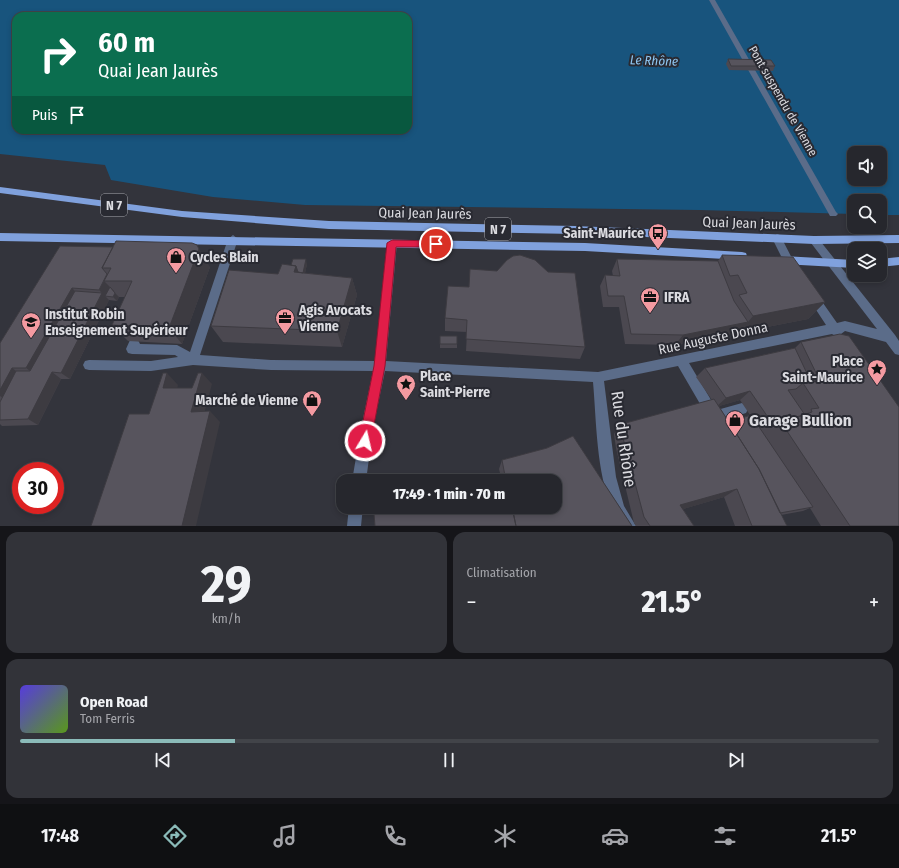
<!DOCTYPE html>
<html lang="fr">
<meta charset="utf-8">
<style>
:root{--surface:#26272d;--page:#323339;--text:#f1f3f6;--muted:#a4a5aa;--line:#424449;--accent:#8bbbb9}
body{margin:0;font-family:"Fira Sans Condensed",sans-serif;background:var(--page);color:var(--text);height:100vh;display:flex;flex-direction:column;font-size:15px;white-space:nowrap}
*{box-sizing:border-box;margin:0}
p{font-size:13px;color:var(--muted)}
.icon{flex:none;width:22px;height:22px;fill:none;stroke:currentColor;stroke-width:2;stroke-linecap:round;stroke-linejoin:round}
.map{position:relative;height:526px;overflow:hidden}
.details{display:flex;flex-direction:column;gap:6px;padding:6px;background:#151519;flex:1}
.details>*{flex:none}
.banner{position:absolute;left:12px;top:12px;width:400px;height:122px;border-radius:12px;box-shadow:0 2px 6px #0003,0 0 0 1px var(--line);background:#0b6e4f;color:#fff;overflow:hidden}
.buttons{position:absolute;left:847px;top:146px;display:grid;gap:8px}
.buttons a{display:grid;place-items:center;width:40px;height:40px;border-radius:8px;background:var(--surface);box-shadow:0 2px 6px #0003,0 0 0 1px var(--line);font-size:20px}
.speed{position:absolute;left:12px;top:462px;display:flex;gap:8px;font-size:20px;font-weight:700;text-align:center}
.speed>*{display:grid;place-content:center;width:52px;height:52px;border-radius:50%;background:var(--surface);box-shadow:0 2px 6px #0003,0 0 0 1px var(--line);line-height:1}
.speed .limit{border:6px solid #d22;background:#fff;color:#111}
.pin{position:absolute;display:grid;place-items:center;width:34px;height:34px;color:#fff;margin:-17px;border:2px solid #fff;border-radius:50%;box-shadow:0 1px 4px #0007}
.me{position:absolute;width:44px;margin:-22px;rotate:9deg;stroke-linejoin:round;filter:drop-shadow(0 0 3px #0008)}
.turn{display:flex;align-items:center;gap:14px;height:84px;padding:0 20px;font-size:18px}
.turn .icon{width:52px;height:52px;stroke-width:2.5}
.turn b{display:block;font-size:28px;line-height:34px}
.then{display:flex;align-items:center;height:38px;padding:0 20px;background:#0003;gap:8px;font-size:15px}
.big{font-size:30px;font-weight:800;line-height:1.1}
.details .widget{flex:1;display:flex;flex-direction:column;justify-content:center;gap:6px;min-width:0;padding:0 14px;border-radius:12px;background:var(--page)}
.details .dial{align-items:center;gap:0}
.dial b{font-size:52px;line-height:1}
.song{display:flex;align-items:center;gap:12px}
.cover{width:48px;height:48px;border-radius:6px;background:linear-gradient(135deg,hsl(250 70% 55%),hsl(90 70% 35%))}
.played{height:4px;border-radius:2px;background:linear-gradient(90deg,var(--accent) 25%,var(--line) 25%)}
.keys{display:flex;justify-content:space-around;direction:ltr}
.heat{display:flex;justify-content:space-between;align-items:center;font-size:22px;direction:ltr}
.details .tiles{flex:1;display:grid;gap:6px;grid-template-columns:1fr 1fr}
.widget:last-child{grid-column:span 2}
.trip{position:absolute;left:336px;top:474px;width:226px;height:40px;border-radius:12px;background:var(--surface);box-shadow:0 2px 6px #0003,0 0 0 1px var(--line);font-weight:800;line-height:40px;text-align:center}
.tabs{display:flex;height:64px;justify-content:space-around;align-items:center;background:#0f1012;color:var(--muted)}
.tabs .icon{width:28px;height:28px}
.tabs .selected{color:var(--accent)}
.tabs b{font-size:18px;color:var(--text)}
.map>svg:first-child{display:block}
</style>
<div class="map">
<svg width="899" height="526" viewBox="0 0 899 526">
<rect width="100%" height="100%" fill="#33343c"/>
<!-- water -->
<path fill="#18547d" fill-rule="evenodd" d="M0 0H899V215H880V201H854V214L700 210 305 205 213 197 111 180 105 165 0 154ZM16 16H408V130H16ZM854 153H880V179H854Z"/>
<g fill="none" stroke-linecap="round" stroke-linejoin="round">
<!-- minor -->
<path fill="#5b6c89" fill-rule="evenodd" d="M709 0H715L836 212 838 214 836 216H830Z
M777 234 780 235 797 268 796 271H788L787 268 772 238Z
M233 235 238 239 200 355 271 360 375 361 387 243 392 239 397 243 386 361 598 372 826 325 807 296 808 293 812 292 816 293 837 323 845 321 877 329 811 243 809 240 814 236 817 237 895 335 899 341V355L895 354 886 342 845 331 837 337 832 334 689 363 717 410 742 403 746 405 748 409 746 413 714 423 710 421 678 366 604 381 616 477 624 506 636 526H621C596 488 597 427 593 382L385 371 373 428 366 481H352L361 428 373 371 271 370 193 365 151 371 89 370 85 369 83 365 85 361 89 360 151 361 178 357 175 355 132 354 128 353 126 349 130 340 134 339 138 340 140 344 177 345 190 352 228 239Z
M349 507H363L361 526H347Z"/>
<!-- major -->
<path fill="#80a1dd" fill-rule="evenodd" d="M0 187 182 211 329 221 575 226 814 236 899 235V243L814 244 575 234 329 229 182 217 0 193Z
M0 233 585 243 742 252 746 253 747 256 746 259 742 260 585 251 0 241Z
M783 256 854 260V268L783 264 779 263 778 260 779 257Z
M899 257V265L880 267V259Z"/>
</g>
<!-- wall -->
<path fill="#4b4850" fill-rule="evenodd" d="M728 59 775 66 773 71 729 70 726 64Z
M60 246 210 267 182 344 128 341 112 325 125 297H119L117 301 109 300 70 379H61L38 425 2 426 0 424V343Z
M722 255 825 302 808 319 675 345 625 344 619 307H603L600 286 605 275 613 276 612 271 617 259 718 261Z
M307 264 305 273 352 278 357 295 342 347 223 342 211 326 278 274Z
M469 287 585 347 580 359 466 351 467 332 445 331V318Z
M440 336H457V348H440Z
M801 342 899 526H821L810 508 803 511 781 515 787 526H735L724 497 683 509 694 526H636L634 523 616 448 614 434 622 424 712 400 696 377 705 368 795 348ZM740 400 750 415 729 422 719 406Z
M573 436 632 526H375L374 514 412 507H555V481H502L499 469 502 460 547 448Z"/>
<!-- shaded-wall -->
<path fill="#3d3b41" d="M199 249 210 267 182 344 169 328Z
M306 259 307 264 303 283 294 272 296 266Z
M352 278 357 295 342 347 337 331Z
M104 281 114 291 105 296 109 300 70 379 61 373 102 293 99 290Z
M72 288 83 299 40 378 26 368Z
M115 293 119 297 117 301 113 297Z
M825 302 808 319 675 345 683 335 748 322 753 316Z
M12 368 26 378 13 404 0 396V390Z
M52 372 61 379 38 425 28 419Z
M167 373 178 385 175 399 163 388Z
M202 373 212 384 202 422 191 412Z
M750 391 740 400 716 407 726 398Z
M210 411 220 422 196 526H182Z
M737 489 724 497 670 513 680 505Z"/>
<!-- building -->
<path fill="#57545d" stroke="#3d3b41" d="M728 59 771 60 775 66H731Z
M116 241 192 243 197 245 199 249 169 328 112 325 132 281H104L111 268H102Z
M60 246 113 247 102 268 107 274 99 290 72 288 26 368H12L0 390V343Z
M520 255 535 260 548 272 575 273 585 347 466 339 467 320 445 318 448 286 469 287 470 269 497 271 507 260 513 256Z
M722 255 793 257 825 302 753 316 739 295 747 293 738 275 730 276Z
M293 259H306L303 273 298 272 296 266 291 265Z
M617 259 718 261 734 301 748 322 683 335 631 334 624 296H608L605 275 620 276Z
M282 264 296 266 294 272 352 278 337 331 211 326 229 270 278 274Z
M110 287 115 293 113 297 105 296Z
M75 291 102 293 61 373 52 372 28 419 0 420V402L16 371H30Z
M840 334 849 336 899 407V526H850L781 422 812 412 811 409 819 408 803 383 820 381 801 342Z
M440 336H457V344H440Z
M795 348 811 382 803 383 796 389 788 390 805 415 781 422 774 426 750 391 726 398 705 368Z
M163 373H167L163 388H192L198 373H202L191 412 210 411 182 526H91L129 414H149Z
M714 399 759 469 787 526H752L737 489 680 505 694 526H650L644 517 623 438 622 424Z
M751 415 813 507 780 513 759 469 729 422Z
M573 436 632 526H516L512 507H555V481H506L502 460 547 448Z
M412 507H512L516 526H375L374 514Z"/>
<!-- route -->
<path fill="#e11d48" stroke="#92132f" d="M392 240 436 241 441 244 436 247H396L385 366 371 441 369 445 365 447 361 445 359 441 374 366 387 243Z"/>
<!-- icons -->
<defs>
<g id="bus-pin" transform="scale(1)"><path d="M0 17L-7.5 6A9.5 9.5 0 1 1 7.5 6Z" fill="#f49aa1" stroke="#292a32"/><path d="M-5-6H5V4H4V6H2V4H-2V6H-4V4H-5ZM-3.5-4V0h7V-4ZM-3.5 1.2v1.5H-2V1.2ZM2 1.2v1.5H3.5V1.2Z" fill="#111"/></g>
<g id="shop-pin" transform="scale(1)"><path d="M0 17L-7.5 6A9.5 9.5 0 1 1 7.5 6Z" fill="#f49aa1" stroke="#292a32"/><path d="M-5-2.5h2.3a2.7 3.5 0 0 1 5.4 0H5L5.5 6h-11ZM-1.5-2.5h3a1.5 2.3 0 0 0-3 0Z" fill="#111"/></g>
<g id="office-pin" transform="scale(1)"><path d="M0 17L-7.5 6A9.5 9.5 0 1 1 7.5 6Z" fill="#f49aa1" stroke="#292a32"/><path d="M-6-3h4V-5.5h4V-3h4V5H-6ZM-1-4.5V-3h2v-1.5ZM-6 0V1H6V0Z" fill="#111"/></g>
<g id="school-pin" transform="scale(1)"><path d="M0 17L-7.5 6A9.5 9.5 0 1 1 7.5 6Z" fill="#f49aa1" stroke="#292a32"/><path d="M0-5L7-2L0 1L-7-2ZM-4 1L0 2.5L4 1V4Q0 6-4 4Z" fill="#111"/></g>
<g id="sight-pin" transform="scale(1)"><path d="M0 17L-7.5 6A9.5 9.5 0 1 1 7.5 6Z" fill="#f49aa1" stroke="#292a32"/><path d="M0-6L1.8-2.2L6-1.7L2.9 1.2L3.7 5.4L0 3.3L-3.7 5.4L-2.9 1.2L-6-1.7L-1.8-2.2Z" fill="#111"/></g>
</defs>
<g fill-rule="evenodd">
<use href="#bus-pin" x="658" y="233"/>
<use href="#shop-pin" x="176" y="257"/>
<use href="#office-pin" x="650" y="297"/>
<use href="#office-pin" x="285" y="318"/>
<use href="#school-pin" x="31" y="322"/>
<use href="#sight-pin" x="877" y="369"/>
<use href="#sight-pin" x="406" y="384"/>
<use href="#shop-pin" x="312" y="400"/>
<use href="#shop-pin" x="735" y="420"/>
</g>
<g text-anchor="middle" stroke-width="4" stroke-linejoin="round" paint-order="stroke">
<!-- far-street labels -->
<g font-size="12" fill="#dbdbe0" stroke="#292a32">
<text transform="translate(783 101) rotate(60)" y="4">Pont suspendu de Vienne</text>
</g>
<!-- far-water labels -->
<g font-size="13" font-style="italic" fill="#8fc7f3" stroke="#292a32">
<text transform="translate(654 60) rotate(2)" y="5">Le Rhône</text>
</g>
<!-- shield labels -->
<g fill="#292a32" stroke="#a6a6ac" stroke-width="1">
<rect x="101" y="194" width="26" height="22" rx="3"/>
<rect x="485" y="218" width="26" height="22" rx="3"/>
</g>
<g font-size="13" font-weight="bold" fill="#dbdbe0">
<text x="114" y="210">N 7</text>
<text x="498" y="234">N 7</text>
</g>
<!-- street labels -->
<g font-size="14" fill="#dbdbe0" stroke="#292a32">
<text transform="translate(425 213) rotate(1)" y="5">Quai Jean Jaurès</text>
<text transform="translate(749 223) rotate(2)" y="5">Quai Jean Jaurès</text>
<text transform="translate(713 338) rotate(-12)" y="5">Rue Auguste Donna</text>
</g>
<!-- poi labels -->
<g font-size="14" font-weight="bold" fill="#dbdbe0" stroke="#292a32" text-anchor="start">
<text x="644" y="238" text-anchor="end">Saint-Maurice</text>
<text x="190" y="262">Cycles Blain</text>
<text x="664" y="302">IFRA</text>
<text x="299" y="315">Agis Avocats<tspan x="299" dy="16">Vienne</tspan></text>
<text x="45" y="319">Institut Robin<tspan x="45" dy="16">Enseignement Supérieur</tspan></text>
<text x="863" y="366" text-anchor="end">Place<tspan x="863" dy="16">Saint-Maurice</tspan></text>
<text x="420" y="381">Place<tspan x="420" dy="16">Saint-Pierre</tspan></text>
<text x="298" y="405" text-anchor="end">Marché de Vienne</text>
</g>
<!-- near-poi labels -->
<g font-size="17" font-weight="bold" fill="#dbdbe0" stroke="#292a32" text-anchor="start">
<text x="749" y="426">Garage Bullion</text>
</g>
<!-- near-street labels -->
<g font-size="17" fill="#dbdbe0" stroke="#292a32">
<text transform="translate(624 439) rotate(82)" y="6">Rue du Rhône</text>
</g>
</g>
</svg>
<div class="buttons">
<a><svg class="icon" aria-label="sound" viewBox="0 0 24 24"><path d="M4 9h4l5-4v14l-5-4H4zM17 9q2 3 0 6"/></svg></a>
<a><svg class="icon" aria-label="search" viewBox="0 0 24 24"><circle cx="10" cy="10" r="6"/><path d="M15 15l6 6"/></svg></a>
<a><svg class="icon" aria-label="layers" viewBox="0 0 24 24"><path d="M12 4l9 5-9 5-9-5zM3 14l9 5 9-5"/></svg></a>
</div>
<div class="speed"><div class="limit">30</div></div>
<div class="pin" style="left:436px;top:244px;background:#d93025"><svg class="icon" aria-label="arrive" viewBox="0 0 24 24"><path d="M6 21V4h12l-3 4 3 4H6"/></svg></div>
<svg class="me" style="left:365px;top:441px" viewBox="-20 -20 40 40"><circle r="17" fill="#e11d48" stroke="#fff" stroke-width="3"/><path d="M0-11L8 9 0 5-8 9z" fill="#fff"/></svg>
<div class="trip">17:49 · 1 min · 70 m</div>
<div class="banner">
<div class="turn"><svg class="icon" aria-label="right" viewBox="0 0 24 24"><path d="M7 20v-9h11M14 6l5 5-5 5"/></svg><div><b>60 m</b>Quai Jean Jaurès</div></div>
<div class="then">Puis<svg class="icon" aria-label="arrive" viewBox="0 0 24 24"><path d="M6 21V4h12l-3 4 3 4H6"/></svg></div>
</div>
</div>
<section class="details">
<div class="tiles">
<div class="widget dial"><b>29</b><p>km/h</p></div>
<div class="widget"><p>Climatisation</p>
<div class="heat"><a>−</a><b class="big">21.5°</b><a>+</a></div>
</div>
<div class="widget">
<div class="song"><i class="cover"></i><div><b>Open Road</b><p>Tom Ferris</p></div></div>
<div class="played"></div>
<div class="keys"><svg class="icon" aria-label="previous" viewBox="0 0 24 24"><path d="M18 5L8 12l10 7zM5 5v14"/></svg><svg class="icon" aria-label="pause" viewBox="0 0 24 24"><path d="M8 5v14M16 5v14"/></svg><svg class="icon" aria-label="next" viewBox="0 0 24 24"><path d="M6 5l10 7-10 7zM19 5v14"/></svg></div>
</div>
</div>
</section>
<nav class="tabs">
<b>17:48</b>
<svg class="icon selected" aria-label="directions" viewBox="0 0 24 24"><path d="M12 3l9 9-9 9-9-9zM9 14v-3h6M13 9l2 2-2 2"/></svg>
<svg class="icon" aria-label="music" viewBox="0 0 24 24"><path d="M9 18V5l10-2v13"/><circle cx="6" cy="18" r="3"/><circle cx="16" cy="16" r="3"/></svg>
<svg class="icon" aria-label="phone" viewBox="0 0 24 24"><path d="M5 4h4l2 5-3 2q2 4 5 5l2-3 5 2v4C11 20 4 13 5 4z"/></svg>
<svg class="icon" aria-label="climate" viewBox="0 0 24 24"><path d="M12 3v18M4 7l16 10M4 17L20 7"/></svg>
<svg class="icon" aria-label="car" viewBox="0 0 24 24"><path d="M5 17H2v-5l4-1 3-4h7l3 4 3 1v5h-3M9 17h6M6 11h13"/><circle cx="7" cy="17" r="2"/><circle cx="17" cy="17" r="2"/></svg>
<svg class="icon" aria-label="filters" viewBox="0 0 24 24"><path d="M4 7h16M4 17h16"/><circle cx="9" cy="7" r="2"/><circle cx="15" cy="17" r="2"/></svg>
<b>21.5°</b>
</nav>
